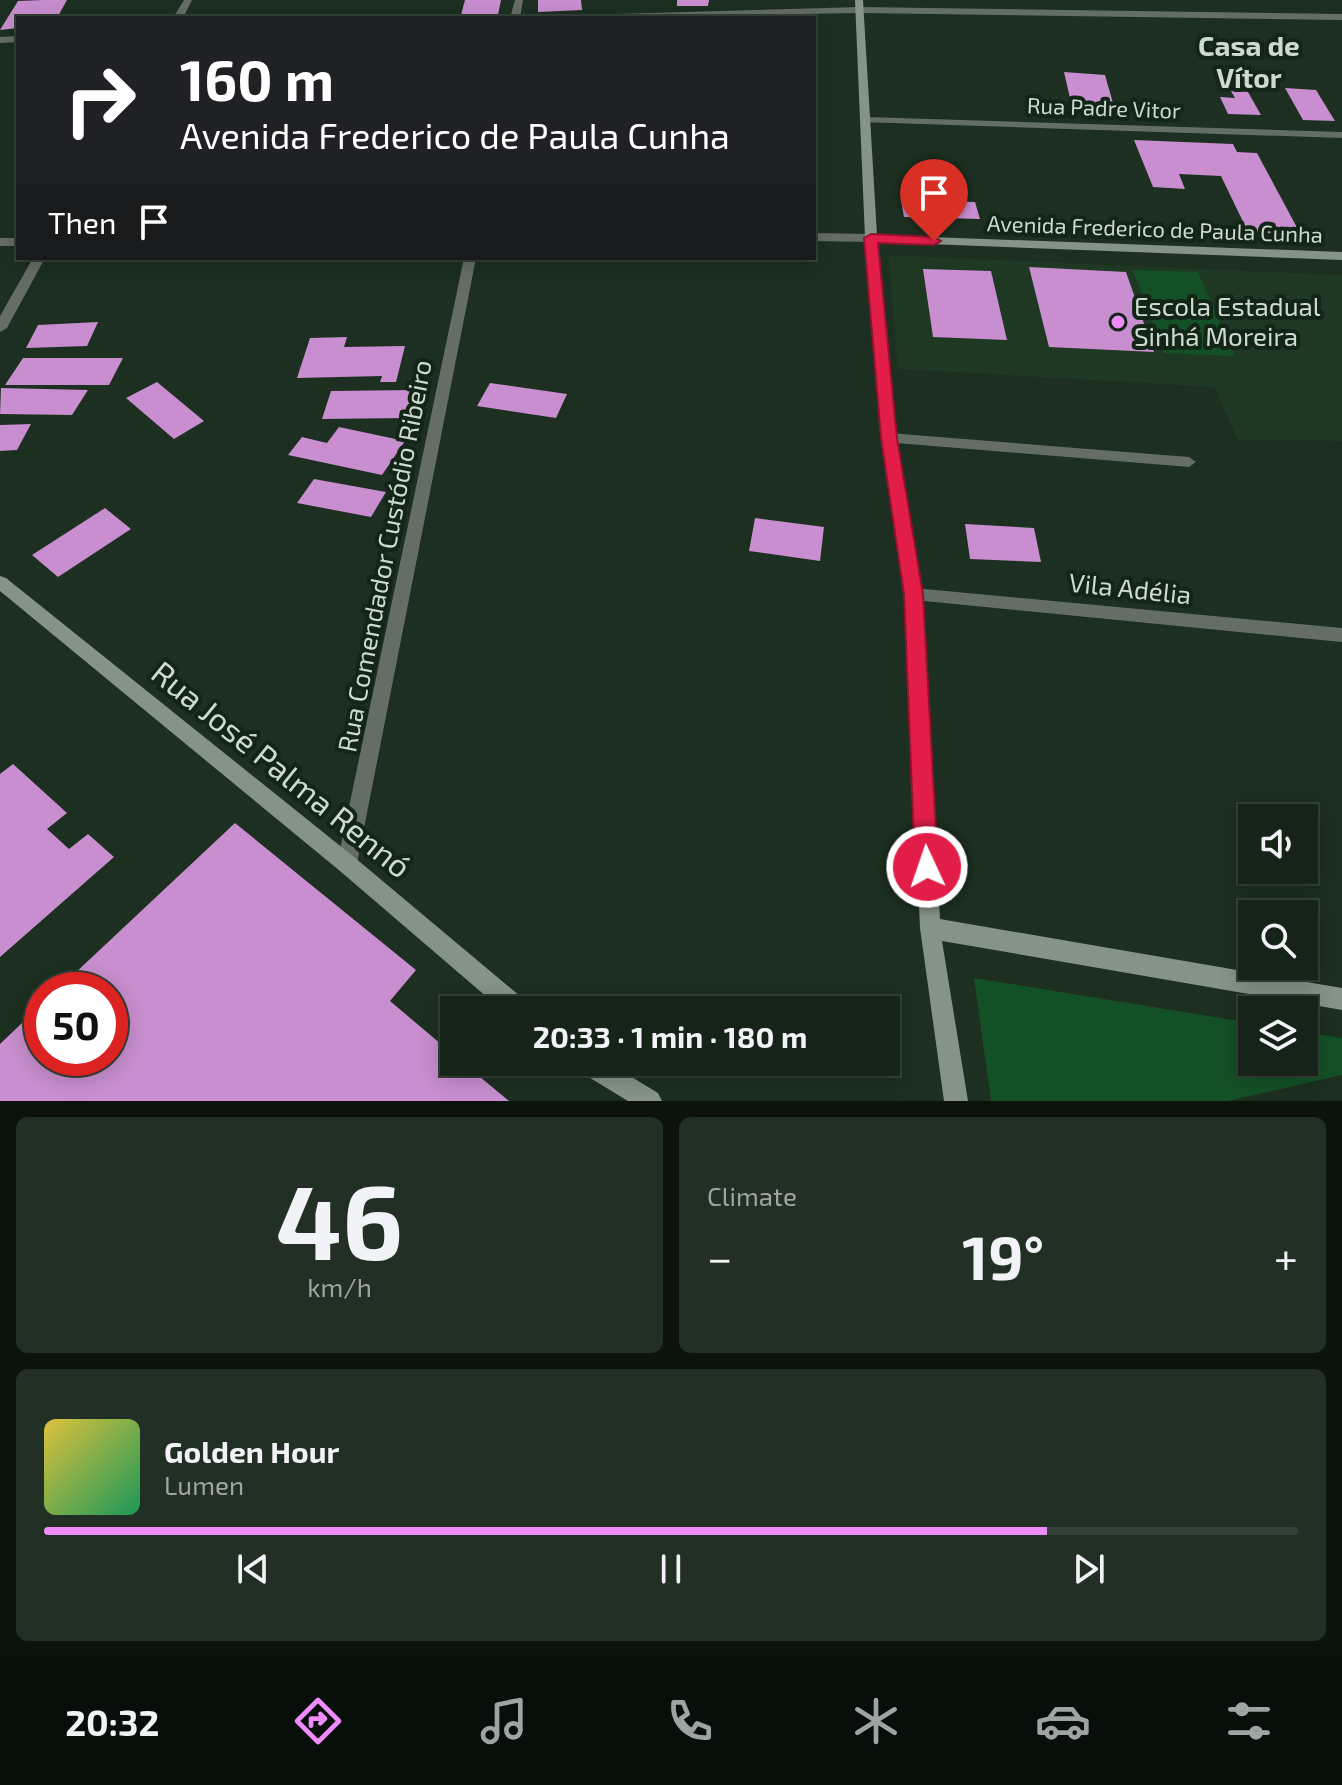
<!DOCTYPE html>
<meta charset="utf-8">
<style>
:root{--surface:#152318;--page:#222f25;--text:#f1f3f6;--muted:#9da4a2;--line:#344037;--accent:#ed8cfa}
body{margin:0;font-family:"Exo 2",sans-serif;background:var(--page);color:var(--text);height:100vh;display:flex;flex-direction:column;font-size:30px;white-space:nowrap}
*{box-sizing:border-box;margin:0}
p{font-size:26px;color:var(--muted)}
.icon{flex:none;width:44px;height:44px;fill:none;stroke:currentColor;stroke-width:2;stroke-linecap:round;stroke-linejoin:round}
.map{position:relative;height:1101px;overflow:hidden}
.details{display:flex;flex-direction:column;gap:16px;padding:16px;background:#0c130d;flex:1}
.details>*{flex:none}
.hud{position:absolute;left:16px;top:16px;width:800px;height:244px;border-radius:0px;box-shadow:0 4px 20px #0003,0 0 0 2px var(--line);background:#202124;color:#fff;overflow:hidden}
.fabs{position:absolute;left:1238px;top:804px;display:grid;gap:16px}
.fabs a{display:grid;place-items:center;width:80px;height:80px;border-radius:0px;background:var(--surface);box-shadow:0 4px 20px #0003,0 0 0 2px var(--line);font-size:40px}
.speed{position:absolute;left:24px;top:972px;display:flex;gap:16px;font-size:40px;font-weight:700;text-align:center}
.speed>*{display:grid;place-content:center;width:104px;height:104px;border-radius:50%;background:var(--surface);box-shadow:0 4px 20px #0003,0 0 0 2px var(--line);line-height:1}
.speed .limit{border:12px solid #d22;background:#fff;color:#111}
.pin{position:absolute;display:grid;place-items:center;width:68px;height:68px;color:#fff;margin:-82px -34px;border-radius:50% 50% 50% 0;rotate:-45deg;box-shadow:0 0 8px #0007}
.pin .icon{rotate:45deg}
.me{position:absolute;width:88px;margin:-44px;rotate:357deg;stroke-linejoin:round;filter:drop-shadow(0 0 6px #0008)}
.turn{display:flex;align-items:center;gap:28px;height:168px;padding:0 32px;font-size:36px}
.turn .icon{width:104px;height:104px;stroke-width:2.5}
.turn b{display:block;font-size:56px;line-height:68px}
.then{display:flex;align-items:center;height:76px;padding:0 32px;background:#0003;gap:16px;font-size:30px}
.big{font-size:60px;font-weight:700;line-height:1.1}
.details .tile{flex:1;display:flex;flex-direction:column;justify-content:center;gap:12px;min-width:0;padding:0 28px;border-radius:12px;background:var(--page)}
.details .dial{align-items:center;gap:0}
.dial b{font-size:104px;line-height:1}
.song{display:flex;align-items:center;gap:24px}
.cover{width:96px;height:96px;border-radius:12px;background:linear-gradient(135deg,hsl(50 70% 55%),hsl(150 70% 35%))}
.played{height:8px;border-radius:4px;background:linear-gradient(90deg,var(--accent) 80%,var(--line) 80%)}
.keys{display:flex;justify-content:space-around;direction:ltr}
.heat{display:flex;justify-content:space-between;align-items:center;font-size:44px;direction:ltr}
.details .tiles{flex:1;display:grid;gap:16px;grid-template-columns:1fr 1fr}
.tile:last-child{grid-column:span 2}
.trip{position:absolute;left:440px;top:996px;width:460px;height:80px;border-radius:0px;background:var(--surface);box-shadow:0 4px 20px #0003,0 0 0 2px var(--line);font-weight:700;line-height:80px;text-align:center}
.tabs{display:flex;height:128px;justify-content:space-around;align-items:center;background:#080e0a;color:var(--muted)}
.tabs .icon{width:56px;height:56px}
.tabs .selected{color:var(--accent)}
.tabs b{font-size:36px;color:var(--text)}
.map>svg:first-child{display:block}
</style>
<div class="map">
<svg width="1342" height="1101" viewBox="0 0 1342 1101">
<rect width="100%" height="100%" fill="#1c2f20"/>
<!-- built -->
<path fill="#1e3823" d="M888 255 1342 275V441L1238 440 1214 387 898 369Z"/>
<!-- green -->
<path fill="#145026" d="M1133 270 1198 272 1235 356 1164 353Z
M974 978 1252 1023V1062H1304V1032L1342 1038V1075L1228 1101H991Z"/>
<!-- building -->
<path fill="#c88ecf" d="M43 0H67L57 18H18V28L0 30 18 1Z
M465 0H501L498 15H461Z
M538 0H581L582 10 538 12Z
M677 0H709L708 6H677Z
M1064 72 1105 75 1115 110 1072 107Z
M1285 88 1316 90 1335 121 1303 120Z
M1231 91 1248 92 1261 115 1228 114 1220 97 1235 98Z
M1134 140 1233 144 1237 152 1257 153 1301 235 1248 232 1221 176 1179 174 1185 189 1153 187Z
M901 200 975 202 980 219 904 217Z
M1029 267 1126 272 1154 352 1049 347Z
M923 269 991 271 1007 340 933 337Z
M98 322 87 346 26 348 38 325Z
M347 337 344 347 405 346 396 382H380L382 376 297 378 310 338Z
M23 358H123L109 385H5Z
M157 382 204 421 174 439 126 398Z
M490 383 567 394 556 418 477 406Z
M1 388 88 390 72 415 0 414Z
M413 390 407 418 322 419 331 391Z
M31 424 17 450 0 451V425Z
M339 427 405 441 382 475 288 455 302 437 327 443Z
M314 479 386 492 371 517 297 503Z
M105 508 131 529 58 577 32 555Z
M755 518 824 527 820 561 749 551Z
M965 524 1034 528 1041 562 970 559Z
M13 764 67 813 47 829 69 849 88 834 114 857 0 957V774Z
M235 823 416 970 390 1001 454 1055V1062H462L509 1101H0V1044L42 1004V1058H110V990H57Z"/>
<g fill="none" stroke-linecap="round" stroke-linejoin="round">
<!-- lane -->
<path fill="#646e66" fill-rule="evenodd" d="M657 15H663L665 18H655Z"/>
<!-- street -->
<path fill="#646e66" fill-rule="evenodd" d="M184 0H192L183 18H173Z
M515 0H523L520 18H510Z
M860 7 1342 14V20L860 13 576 18 581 15Z
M18 36V42L0 43V37Z
M866 117 1342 132V138L862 122V118Z
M814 233 871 234 877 238 871 242 814 241Z
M0 238H18V246H0Z
M33 258H45L7 328 0 332V316Z
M464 258H476L357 864 354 871 347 874 340 871 337 864Z
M889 433 1189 457 1196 462 1189 467 884 442 882 438 884 434Z
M914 588 1342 628V642L914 600 908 599 906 594 908 589Z"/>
<!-- secondary -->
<path fill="#859487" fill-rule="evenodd" d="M855 0H863L877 235 1342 252V260L877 242 896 438 922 594 940 919 1342 988V1010L942 941 968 1101H944L920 928 906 594 882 438 865 238Z
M0 576 6 578 354 857 527 1002 530 1010H502L340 871 0 591Z
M574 1062H607L658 1093 662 1101H628L577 1070Z"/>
</g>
<!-- route -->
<path fill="#e11d48" stroke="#92132f" stroke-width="2" d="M871 234 934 237 941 241 934 245 878 243 897 438 923 594 938 867 935 875 927 878 919 875 915 867 904 594 881 438 864 238Z"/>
<!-- markers -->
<circle fill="#ed8cfa" stroke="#122516" stroke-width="3" cx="1118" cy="322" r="8"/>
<g text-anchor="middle" stroke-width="8" stroke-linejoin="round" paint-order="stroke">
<!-- far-street labels -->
<g font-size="22" fill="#cedacf" stroke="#122516">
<text transform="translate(1104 108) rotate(2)" y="8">Rua Padre Vitor</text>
<text transform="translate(1155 229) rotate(2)" y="8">Avenida Frederico de Paula Cunha</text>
</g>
<!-- poi labels -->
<g font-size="26" fill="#cedacf" stroke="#122516" text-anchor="start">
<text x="1134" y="316">Escola Estadual<tspan x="1134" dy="30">Sinhá Moreira</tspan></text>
</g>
<!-- street labels -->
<g font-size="26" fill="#cedacf" stroke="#122516">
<text transform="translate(385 556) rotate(-79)" y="9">Rua Comendador Custódio Ribeiro</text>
<text transform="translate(1130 589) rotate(6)" y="9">Vila Adélia</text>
</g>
<!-- far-district labels -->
<g font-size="28" font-weight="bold" fill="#cedacf" stroke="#122516">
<text x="1249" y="56">Casa de<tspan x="1249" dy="32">Vítor</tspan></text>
</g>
<!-- near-street labels -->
<g font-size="32" fill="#cedacf" stroke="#122516">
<text transform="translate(281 770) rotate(39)" y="11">Rua José Palma Rennó</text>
</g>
</g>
</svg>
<div class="fabs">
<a><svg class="icon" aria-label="sound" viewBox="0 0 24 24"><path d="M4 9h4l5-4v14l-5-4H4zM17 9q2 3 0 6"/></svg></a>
<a><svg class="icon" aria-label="search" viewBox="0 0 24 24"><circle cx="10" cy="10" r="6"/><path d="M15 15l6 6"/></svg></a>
<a><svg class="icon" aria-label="layers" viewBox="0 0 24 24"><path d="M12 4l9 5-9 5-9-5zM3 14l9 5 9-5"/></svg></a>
</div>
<div class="speed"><div class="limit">50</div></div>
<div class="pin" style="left:934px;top:241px;background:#d93025"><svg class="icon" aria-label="arrive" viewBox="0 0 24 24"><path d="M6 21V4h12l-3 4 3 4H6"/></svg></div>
<svg class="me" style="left:927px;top:867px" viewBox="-20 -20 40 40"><circle r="17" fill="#e11d48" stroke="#fff" stroke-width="3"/><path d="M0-11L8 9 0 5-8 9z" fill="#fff"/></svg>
<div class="trip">20:33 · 1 min · 180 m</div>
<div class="hud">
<div class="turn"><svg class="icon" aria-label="right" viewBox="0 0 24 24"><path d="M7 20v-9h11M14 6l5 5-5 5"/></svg><div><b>160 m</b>Avenida Frederico de Paula Cunha</div></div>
<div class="then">Then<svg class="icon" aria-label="arrive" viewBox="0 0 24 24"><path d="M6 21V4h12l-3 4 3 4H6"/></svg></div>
</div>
</div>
<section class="details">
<div class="tiles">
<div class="tile dial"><b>46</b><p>km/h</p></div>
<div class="tile"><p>Climate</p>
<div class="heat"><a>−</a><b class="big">19°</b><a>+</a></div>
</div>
<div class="tile">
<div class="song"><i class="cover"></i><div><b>Golden Hour</b><p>Lumen</p></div></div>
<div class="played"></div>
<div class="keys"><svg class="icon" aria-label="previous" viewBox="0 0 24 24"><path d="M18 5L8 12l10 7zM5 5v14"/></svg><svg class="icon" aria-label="pause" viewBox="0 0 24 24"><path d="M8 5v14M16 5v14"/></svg><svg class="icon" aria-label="next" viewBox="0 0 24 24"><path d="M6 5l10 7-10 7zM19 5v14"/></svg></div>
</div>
</div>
</section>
<nav class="tabs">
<b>20:32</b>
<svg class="icon selected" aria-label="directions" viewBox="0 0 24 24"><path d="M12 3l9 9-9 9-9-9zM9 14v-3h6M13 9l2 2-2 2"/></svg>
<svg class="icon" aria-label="music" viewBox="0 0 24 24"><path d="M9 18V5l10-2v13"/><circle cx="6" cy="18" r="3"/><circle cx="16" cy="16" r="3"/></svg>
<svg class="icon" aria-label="phone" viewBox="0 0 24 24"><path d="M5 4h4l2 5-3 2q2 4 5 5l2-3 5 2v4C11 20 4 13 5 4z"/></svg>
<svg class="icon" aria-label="climate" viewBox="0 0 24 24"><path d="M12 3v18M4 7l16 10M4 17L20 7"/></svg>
<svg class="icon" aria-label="car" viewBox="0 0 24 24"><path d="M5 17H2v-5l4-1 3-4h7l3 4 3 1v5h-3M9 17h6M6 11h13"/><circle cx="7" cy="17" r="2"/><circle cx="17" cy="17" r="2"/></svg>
<svg class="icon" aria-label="filters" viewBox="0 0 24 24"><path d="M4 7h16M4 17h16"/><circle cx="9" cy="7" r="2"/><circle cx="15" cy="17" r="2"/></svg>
</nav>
